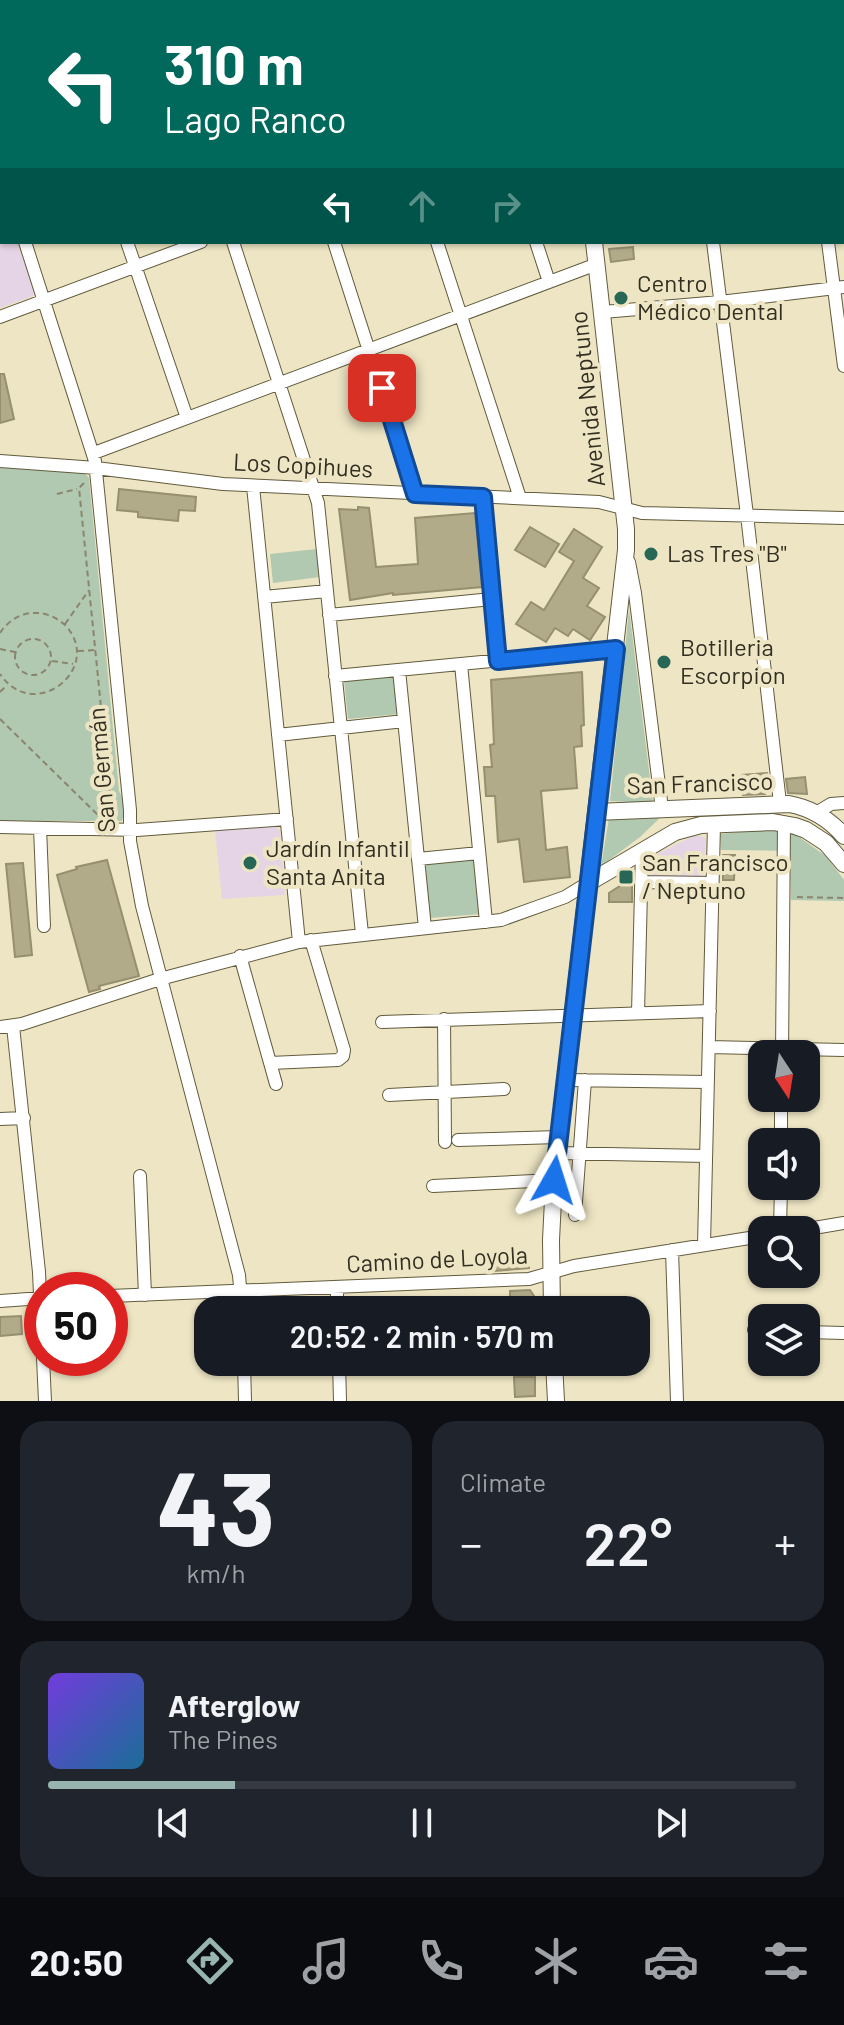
<!DOCTYPE html>
<meta charset="utf-8">
<style>
:root{--surface:#171b24;--page:#20242c;--text:#f1f3f6;--muted:#9ea1a6;--line:#363941;--accent:#97b4ae}
body{margin:0;font-family:Barlow,sans-serif;background:var(--page);color:var(--text);height:100vh;display:flex;flex-direction:column;font-size:30px;white-space:nowrap}
*{box-sizing:border-box;margin:0}
p{font-size:26px;color:var(--muted)}
.icon{flex:none;width:44px;height:44px;fill:none;stroke:currentColor;stroke-width:2;stroke-linecap:round;stroke-linejoin:round}
.map{position:relative;height:1401px;overflow:hidden}
.drawer{display:flex;flex-direction:column;gap:20px;padding:20px;background:#0d0f14;flex:1}
.drawer>*{flex:none}
.banner{position:absolute;left:0px;top:0px;width:844px;height:244px;box-shadow:0 2px 6px #0004;background:#00695c;color:#fff;overflow:hidden}
.needle{width:52px;rotate:168deg}
.controls{position:absolute;left:748px;top:1040px;display:grid;gap:16px}
.controls a{display:grid;place-items:center;width:72px;height:72px;border-radius:16px;background:var(--surface);box-shadow:0 2px 6px #0004;font-size:40px}
.speed{position:absolute;left:24px;top:1272px;display:flex;gap:16px;font-size:40px;font-weight:700;text-align:center}
.speed>*{display:grid;place-content:center;width:104px;height:104px;border-radius:50%;background:var(--surface);box-shadow:0 2px 6px #0004;line-height:1}
.speed .limit{border:12px solid #d22;background:#fff;color:#111}
.pin{position:absolute;display:grid;place-items:center;width:68px;height:68px;color:#fff;margin:-34px;border-radius:16px;box-shadow:0 4px 12px #0006}
.me{position:absolute;width:88px;margin:-44px;rotate:6deg;stroke-linejoin:round;filter:drop-shadow(0 0 6px #0008)}
.turn{display:flex;align-items:center;gap:28px;height:168px;padding:0 32px;font-size:36px}
.turn .icon{width:104px;height:104px;stroke-width:2.5}
.turn b{display:block;font-size:56px;line-height:68px}
.lanes{display:flex;align-items:center;height:76px;padding:0 32px;background:#0003;justify-content:center;gap:40px;direction:ltr}
.lanes .off{opacity:.35}
.big{font-size:60px;font-weight:600;line-height:1.1}
.drawer .card{flex:1;display:flex;flex-direction:column;justify-content:center;gap:12px;min-width:0;padding:0 28px;border-radius:24px;background:var(--page)}
.drawer .dial{align-items:center;gap:0}
.dial b{font-size:104px;line-height:1}
.song{display:flex;align-items:center;gap:24px}
.cover{width:96px;height:96px;border-radius:12px;background:linear-gradient(135deg,hsl(260 70% 55%),hsl(200 70% 35%))}
.played{height:8px;border-radius:4px;background:linear-gradient(90deg,var(--accent) 25%,var(--line) 25%)}
.keys{display:flex;justify-content:space-around;direction:ltr}
.heat{display:flex;justify-content:space-between;align-items:center;font-size:44px;direction:ltr}
.drawer .tiles{flex:1;display:grid;gap:20px;grid-template-columns:1fr 1fr}
.card:last-child{grid-column:span 2}
.trip{position:absolute;left:194px;top:1296px;width:456px;height:80px;border-radius:24px;background:var(--surface);box-shadow:0 2px 6px #0004;font-weight:600;line-height:80px;text-align:center}
.tabs{display:flex;height:128px;justify-content:space-around;align-items:center;background:#090b0e;color:var(--muted)}
.tabs .icon{width:56px;height:56px}
.tabs .selected{color:var(--accent)}
.tabs b{font-size:36px;color:var(--text)}
.map>svg:first-child{display:block}
</style>
<div class="map">
<svg width="844" height="1401" viewBox="0 0 844 1401">
<rect width="100%" height="100%" fill="#ede5c3"/>
<!-- education -->
<path fill="#e5d4e6" d="M0 193 2 199V242H17L36 295 0 308Z
M275 826 280 831 285 895 222 899 215 831Z
M695 835 706 838 703 878 648 877 647 859Z"/>
<!-- green -->
<path fill="#b1c9b1" d="M0 467 83 472 89 478 119 791C124 800 125 811 122 821H0Z
M317 549 320 577 273 583 270 554Z
M629 609 653 803 610 801Z
M395 675 399 714 348 719 344 680Z
M664 814 640 837 601 866 609 818Z
M772 829 796 835 826 856 844 880V901L791 900 790 851 721 850 720 834Z
M477 857 482 914 429 918 424 862Z"/>
<!-- building -->
<path fill="#b2ab8a" stroke="#968f70" stroke-width="2" d="M633 247 634 259 611 262 609 249Z
M0 374H4L14 419 0 423Z
M119 489 196 497 195 511 179 510 178 521 138 517V512L117 510Z
M358 507 369 508 376 567 418 564 415 518 475 513 482 587 393 595V593L350 600 339 509 358 510Z
M530 527 559 544 545 567 515 550Z
M574 529 602 547 583 578 599 588 587 606 605 617 590 640 573 629 568 636 555 628 546 642 516 624 531 602 544 610 574 561 559 552Z
M582 672 584 725 581 726 582 746 574 747 577 788 541 791 546 850 567 847 570 877 524 882 519 839 498 842 495 796H486L484 767H492L490 745 494 744 491 680Z
M767 773 769 788 765 794 743 795 742 775Z
M805 777 807 794 788 793 786 779Z
M723 855H735L734 880H723Z
M107 860 139 976 99 986 100 989 89 992 57 875 77 869 76 867Z
M23 863 32 955 15 957 6 864Z
M626 882H632V902H609V893Z
M528 1255 529 1268 495 1271 493 1258Z
M530 1290 534 1296V1310H510V1291Z
M21 1316 22 1334 0 1336V1317Z
M514 1377H535V1396L515 1397Z"/>
<g fill="none" stroke-linecap="round" stroke-linejoin="round">
<!-- minor casing -->
<g stroke="#625b3d" stroke-width="14">
<path id="minor" d="M47 0 48 2
M151 0 152 2
M252 0 253 2
M357 0V2
M456 0 457 2
M681 0 682 2
M795 0V2
M384 2 390 0
M624 2 638 0
M0 145 2 144
M842 165H844
M0 166 2 173
M25 242 95 461 130 810V841L142 906 239 1275 242 1310
M127 242 187 418
M233 242 318 503 362 934
M334 242 415 494
M437 242 520 498
M536 242 549 282
M713 242 747 515 780 803
M828 242 844 366
M603 312 720 302 844 287
M0 317 201 242
M94 453 597 264
M0 461 96 468 223 484 599 502 642 513 844 518
M253 486 299 942
M483 497 498 661
M629 562 635 593 662 809
M264 597 327 591
M329 615 492 599
M461 664 486 922
M399 670 425 928
M335 676 616 649
M278 735 404 721
M816 813 831 804 844 803
M0 827 137 830 287 819
M40 828 44 926
M418 859 479 853
M641 882 712 883
M240 956 276 1084
M638 1013 642 850
M444 1019 445 1142
M382 1022 710 1011
M13 1026 39 1272 42 1340
M0 1027 22 1024 160 979 299 942 501 920 565 897 588 883
M709 1047 844 1050
M782 1054 784 823
M270 1063 338 1060 343 1056 344 1050 311 940
M566 1080 708 1082
M389 1095 504 1089
M0 1119 24 1118
M458 1140 559 1137
M781 1142V1098
M557 1153 706 1156
M140 1176 145 1295
M433 1186 554 1180
M575 1215 585 1080
M780 1230 781 1186
M802 1230 844 1223
M704 1245 714 824
M672 1250 677 1401
M337 1288V1310
M110 1296 529 1279 574 1266 762 1236
M0 1301 42 1298
M754 1330 762 1331
M806 1332 844 1333
M43 1358 45 1401
M244 1362 245 1401
M339 1362 340 1401"/>
</g>
<!-- major casing -->
<g stroke="#625b3d" stroke-width="18">
<path id="major" d="M562 0V2
M596 812 789 804C811 808 829 819 844 836
M588 883 675 832 701 825 773 822 795 826 806 830 826 843 844 864
M552 1310 551 1240 554 1180 626 550V529L594 242
M554 1362 556 1401"/>
</g>
<!-- path -->
<path stroke="#8b856e" stroke-width="2" stroke-dasharray="6 4" stroke-linecap="butt" d="M842 185 844 187
M84 483 79 488 112 817
M57 494 77 489
M65 624 89 590
M0 633C8 621 21 612 37 613 47 613 57 618 65 625 105 667 35 725 0 674
M15 657a18 18 0 1 1 36 0a18 18 0 1 1-36 0Z
M0 649 15 652
M78 651 95 650
M52 661 73 664
M0 692 7 685
M0 719 101 818
M797 897 844 898"/>
<!-- minor -->
<use href="#minor" stroke="#fff" stroke-width="12"/>
<!-- major -->
<use href="#major" stroke="#fff" stroke-width="16"/>
</g>
<g fill="none" stroke-linecap="round" stroke-linejoin="round">
<!-- route casing -->
<g stroke="#114b97" stroke-width="20">
<path id="route" d="M382 388 415 494 483 497 498 661 616 649 554 1180"/>
</g>
<!-- route -->
<use href="#route" stroke="#1a73e8" stroke-width="14"/>
</g>
<!-- markers -->
<g fill="#286755" stroke="#ede5c3" stroke-width="3">
<circle cx="621" cy="298" r="8"/>
<circle cx="651" cy="554" r="8"/>
<circle cx="664" cy="662" r="8"/>
<circle cx="250" cy="863" r="8"/>
<rect x="618" y="869" width="16" height="16" rx="4"/>
</g>
<g text-anchor="middle" stroke-width="8" stroke-linejoin="round" paint-order="stroke">
<!-- poi labels -->
<g font-size="24" fill="#322f22" stroke="#ede5c3" text-anchor="start">
<text x="637" y="292">Centro<tspan x="637" dy="28">Médico Dental</tspan></text>
<text x="667" y="562">Las Tres "B"</text>
<text x="680" y="656">Botilleria<tspan x="680" dy="28">Escorpion</tspan></text>
<text x="266" y="857">Jardín Infantil<tspan x="266" dy="28">Santa Anita</tspan></text>
<text x="642" y="871">San Francisco<tspan x="642" dy="28">/ Neptuno</tspan></text>
</g>
<!-- street labels -->
<g font-size="24" fill="#322f22" stroke="#ede5c3">
<text transform="translate(588 399) rotate(-96)" y="8">Avenida Neptuno</text>
<text transform="translate(303 466) rotate(3)" y="8">Los Copihues</text>
<text transform="translate(102 770) rotate(-95)" y="8">San Germán</text>
<text transform="translate(700 784) rotate(-2)" y="8">San Francisco</text>
<text transform="translate(437 1260) rotate(-3)" y="8">Camino de Loyola</text>
</g>
</g>
</svg>
<div class="controls">
<a><svg class="needle" viewBox="-14 -14 28 28"><path d="M0-13l5 13h-10z" fill="#e53935"/><path d="M0 13l5-13h-10z" fill="#9ea1a6"/></svg></a>
<a><svg class="icon" aria-label="sound" viewBox="0 0 24 24"><path d="M4 9h4l5-4v14l-5-4H4zM17 9q2 3 0 6"/></svg></a>
<a><svg class="icon" aria-label="search" viewBox="0 0 24 24"><circle cx="10" cy="10" r="6"/><path d="M15 15l6 6"/></svg></a>
<a><svg class="icon" aria-label="layers" viewBox="0 0 24 24"><path d="M12 4l9 5-9 5-9-5zM3 14l9 5 9-5"/></svg></a>
</div>
<div class="speed"><div class="limit">50</div></div>
<div class="pin" style="left:382px;top:388px;background:#d93025"><svg class="icon" aria-label="arrive" viewBox="0 0 24 24"><path d="M6 21V4h12l-3 4 3 4H6"/></svg></div>
<svg class="me" style="left:554px;top:1180px" viewBox="-20 -20 40 40"><path d="M0-17L14 15 0 8-14 15z" fill="#1a73e8" stroke="#fff" stroke-width="4"/></svg>
<div class="trip">20:52 · 2 min · 570 m</div>
<div class="banner">
<div class="turn"><svg class="icon" aria-label="left" viewBox="0 0 24 24"><path d="M17 20v-9H6M10 6l-5 5 5 5"/></svg><div><b>310 m</b>Lago Ranco</div></div>
<div class="lanes"><svg class="icon" aria-label="left" viewBox="0 0 24 24"><path d="M17 20v-9H6M10 6l-5 5 5 5"/></svg><svg class="icon off" aria-label="ahead" viewBox="0 0 24 24"><path d="M12 20V5M6 11l6-6 6 6"/></svg><svg class="icon off" aria-label="right" viewBox="0 0 24 24"><path d="M7 20v-9h11M14 6l5 5-5 5"/></svg></div>
</div>
</div>
<section class="drawer">
<div class="tiles">
<div class="card dial"><b>43</b><p>km/h</p></div>
<div class="card"><p>Climate</p>
<div class="heat"><a>−</a><b class="big">22°</b><a>+</a></div>
</div>
<div class="card">
<div class="song"><i class="cover"></i><div><b>Afterglow</b><p>The Pines</p></div></div>
<div class="played"></div>
<div class="keys"><svg class="icon" aria-label="previous" viewBox="0 0 24 24"><path d="M18 5L8 12l10 7zM5 5v14"/></svg><svg class="icon" aria-label="pause" viewBox="0 0 24 24"><path d="M8 5v14M16 5v14"/></svg><svg class="icon" aria-label="next" viewBox="0 0 24 24"><path d="M6 5l10 7-10 7zM19 5v14"/></svg></div>
</div>
</div>
</section>
<nav class="tabs">
<b>20:50</b>
<svg class="icon selected" aria-label="directions" viewBox="0 0 24 24"><path d="M12 3l9 9-9 9-9-9zM9 14v-3h6M13 9l2 2-2 2"/></svg>
<svg class="icon" aria-label="music" viewBox="0 0 24 24"><path d="M9 18V5l10-2v13"/><circle cx="6" cy="18" r="3"/><circle cx="16" cy="16" r="3"/></svg>
<svg class="icon" aria-label="phone" viewBox="0 0 24 24"><path d="M5 4h4l2 5-3 2q2 4 5 5l2-3 5 2v4C11 20 4 13 5 4z"/></svg>
<svg class="icon" aria-label="climate" viewBox="0 0 24 24"><path d="M12 3v18M4 7l16 10M4 17L20 7"/></svg>
<svg class="icon" aria-label="car" viewBox="0 0 24 24"><path d="M5 17H2v-5l4-1 3-4h7l3 4 3 1v5h-3M9 17h6M6 11h13"/><circle cx="7" cy="17" r="2"/><circle cx="17" cy="17" r="2"/></svg>
<svg class="icon" aria-label="filters" viewBox="0 0 24 24"><path d="M4 7h16M4 17h16"/><circle cx="9" cy="7" r="2"/><circle cx="15" cy="17" r="2"/></svg>
</nav>
